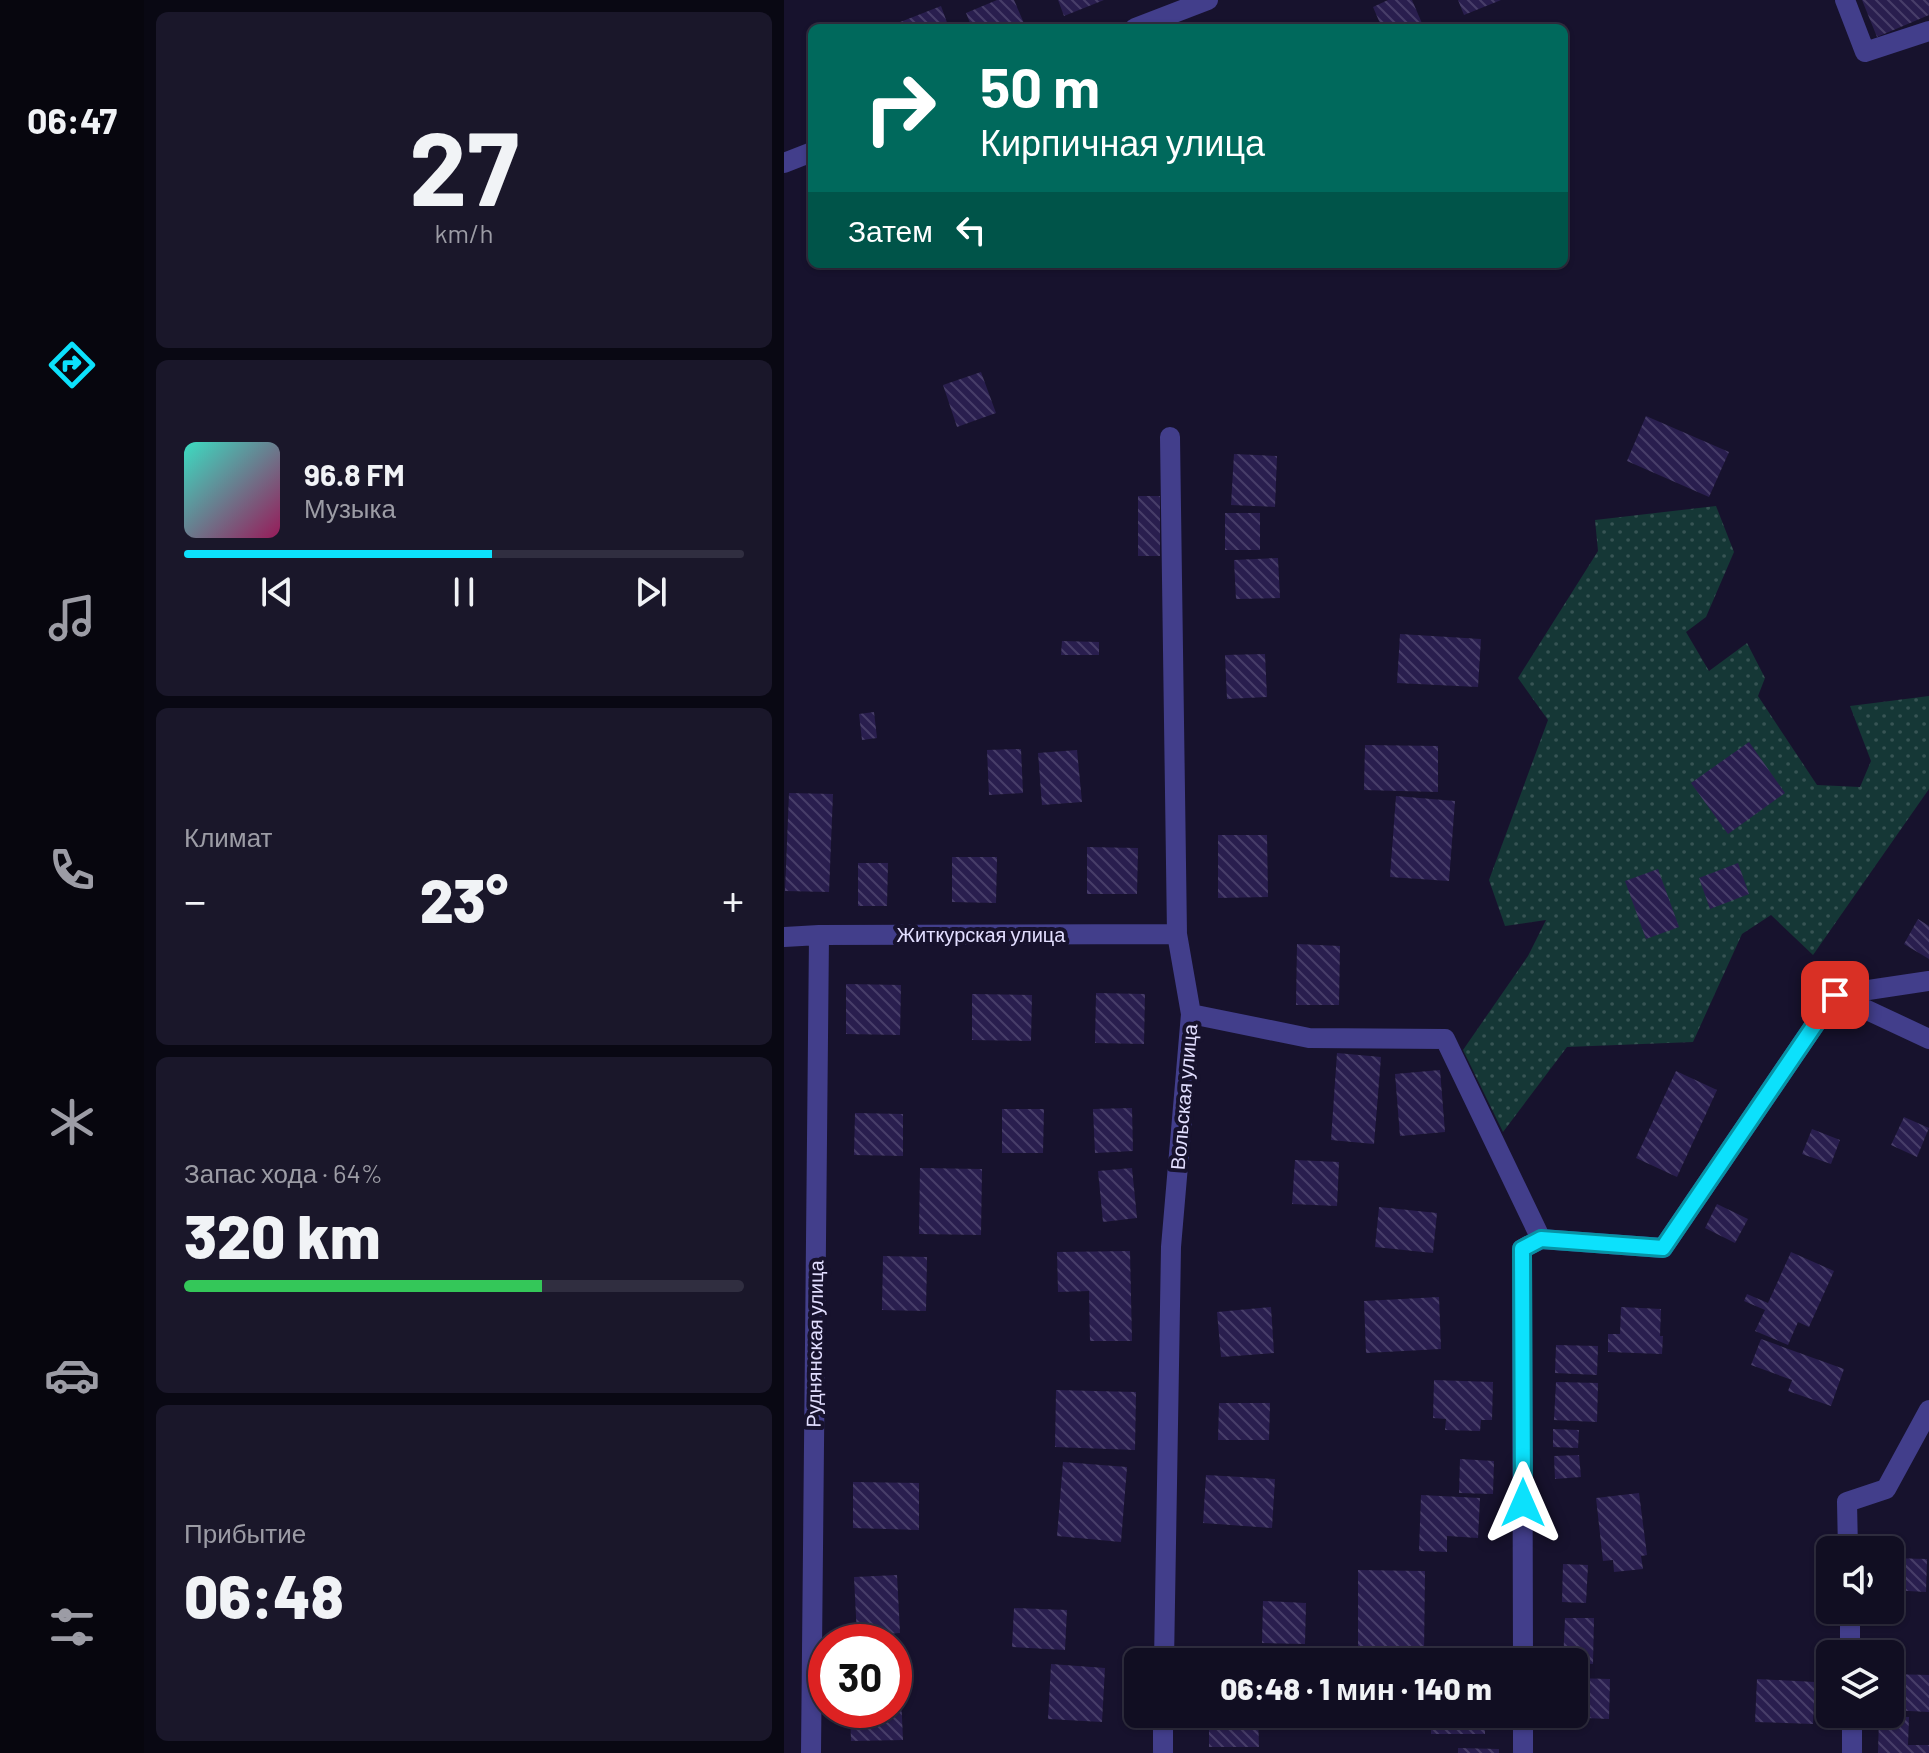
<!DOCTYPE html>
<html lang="ru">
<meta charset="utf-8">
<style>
:root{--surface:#110e22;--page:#1a172a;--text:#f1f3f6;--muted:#9c9ca5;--line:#302e40;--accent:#0ce1fc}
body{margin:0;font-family:Barlow,sans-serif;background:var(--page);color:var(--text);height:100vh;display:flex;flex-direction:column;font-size:30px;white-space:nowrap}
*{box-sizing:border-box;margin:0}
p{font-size:26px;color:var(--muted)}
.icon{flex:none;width:44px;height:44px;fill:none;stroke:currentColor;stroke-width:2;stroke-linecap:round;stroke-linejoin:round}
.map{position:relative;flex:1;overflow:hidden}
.side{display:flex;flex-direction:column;gap:12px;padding:12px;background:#090813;width:640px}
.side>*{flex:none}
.top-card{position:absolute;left:24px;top:24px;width:760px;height:244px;border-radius:12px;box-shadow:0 2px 6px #0004,0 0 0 2px var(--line);background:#00695c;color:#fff;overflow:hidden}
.tools{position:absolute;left:1032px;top:1536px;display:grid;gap:16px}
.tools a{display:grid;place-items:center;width:88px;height:88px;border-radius:12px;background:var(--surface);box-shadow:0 2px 6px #0004,0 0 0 2px var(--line);font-size:40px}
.speed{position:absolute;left:24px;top:1624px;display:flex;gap:16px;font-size:40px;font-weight:700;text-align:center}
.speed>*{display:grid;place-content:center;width:104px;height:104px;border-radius:50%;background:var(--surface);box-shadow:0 2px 6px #0004,0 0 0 2px var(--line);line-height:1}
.speed .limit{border:12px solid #d22;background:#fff;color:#111}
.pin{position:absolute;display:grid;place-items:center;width:68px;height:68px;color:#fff;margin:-34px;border-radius:16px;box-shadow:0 4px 12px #0006}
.me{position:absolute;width:88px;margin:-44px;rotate:0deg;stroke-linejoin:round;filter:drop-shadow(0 0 6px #0008)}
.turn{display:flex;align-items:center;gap:28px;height:168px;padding:0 40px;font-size:36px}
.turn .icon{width:104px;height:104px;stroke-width:2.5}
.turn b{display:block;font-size:56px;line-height:68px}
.then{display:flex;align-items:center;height:76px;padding:0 40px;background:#0003;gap:16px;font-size:30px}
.big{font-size:60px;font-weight:800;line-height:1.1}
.side .card{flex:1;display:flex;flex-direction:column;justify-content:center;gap:12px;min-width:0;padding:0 28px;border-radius:12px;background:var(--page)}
.side .dial{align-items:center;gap:0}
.dial b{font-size:104px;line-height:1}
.song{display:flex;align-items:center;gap:24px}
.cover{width:96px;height:96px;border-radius:12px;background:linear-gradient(135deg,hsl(170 70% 55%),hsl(330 70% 35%))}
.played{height:8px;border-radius:4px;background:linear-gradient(90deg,var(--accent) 55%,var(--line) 55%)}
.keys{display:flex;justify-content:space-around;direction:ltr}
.heat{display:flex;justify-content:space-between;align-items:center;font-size:44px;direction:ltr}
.charge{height:12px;border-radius:6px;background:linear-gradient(90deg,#34c759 64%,var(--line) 0)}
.trip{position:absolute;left:340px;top:1648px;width:464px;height:80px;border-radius:12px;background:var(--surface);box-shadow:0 2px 6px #0004,0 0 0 2px var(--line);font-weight:800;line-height:80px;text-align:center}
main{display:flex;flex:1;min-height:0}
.tabs{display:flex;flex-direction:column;width:144px;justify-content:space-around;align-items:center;background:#07060e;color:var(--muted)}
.tabs .icon{width:56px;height:56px}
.tabs .on{color:var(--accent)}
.tabs b{font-size:36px;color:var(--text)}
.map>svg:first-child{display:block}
</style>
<main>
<nav class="tabs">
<b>06:47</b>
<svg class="icon on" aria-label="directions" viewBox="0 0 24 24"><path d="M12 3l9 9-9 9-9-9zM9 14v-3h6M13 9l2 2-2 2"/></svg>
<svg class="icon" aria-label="music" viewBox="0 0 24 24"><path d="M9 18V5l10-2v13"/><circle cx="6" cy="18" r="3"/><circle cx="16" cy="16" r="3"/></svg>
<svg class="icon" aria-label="phone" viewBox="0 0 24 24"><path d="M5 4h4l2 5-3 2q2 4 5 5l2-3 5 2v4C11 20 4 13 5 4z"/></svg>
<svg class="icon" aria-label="climate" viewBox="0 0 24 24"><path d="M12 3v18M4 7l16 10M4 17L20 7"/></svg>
<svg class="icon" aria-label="car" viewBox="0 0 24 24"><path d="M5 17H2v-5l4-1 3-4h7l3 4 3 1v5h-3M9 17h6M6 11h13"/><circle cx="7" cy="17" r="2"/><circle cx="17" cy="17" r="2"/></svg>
<svg class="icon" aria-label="filters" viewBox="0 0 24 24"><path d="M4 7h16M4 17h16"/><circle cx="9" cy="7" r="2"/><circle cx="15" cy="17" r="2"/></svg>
</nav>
<section class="side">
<div class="card dial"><b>27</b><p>km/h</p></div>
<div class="card">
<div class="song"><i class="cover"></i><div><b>96.8 FM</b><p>Музыка</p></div></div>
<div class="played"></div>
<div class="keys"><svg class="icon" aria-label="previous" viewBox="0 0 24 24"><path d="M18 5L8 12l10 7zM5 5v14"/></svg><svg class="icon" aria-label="pause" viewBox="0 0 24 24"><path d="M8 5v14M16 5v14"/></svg><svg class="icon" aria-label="next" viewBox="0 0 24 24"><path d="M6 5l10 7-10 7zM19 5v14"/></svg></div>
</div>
<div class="card"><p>Климат</p>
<div class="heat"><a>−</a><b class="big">23°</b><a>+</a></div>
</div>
<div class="card"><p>Запас хода · 64%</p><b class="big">320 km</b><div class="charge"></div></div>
<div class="card"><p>Прибытие</p><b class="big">06:48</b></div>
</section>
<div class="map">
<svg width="1145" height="1753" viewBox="0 0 1145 1753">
<defs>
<pattern id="grass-dots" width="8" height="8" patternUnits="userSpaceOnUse" patternTransform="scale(2)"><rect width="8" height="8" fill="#153736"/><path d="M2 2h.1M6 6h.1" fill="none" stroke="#375454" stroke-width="1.8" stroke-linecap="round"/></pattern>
<pattern id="building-back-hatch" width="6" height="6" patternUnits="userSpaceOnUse" patternTransform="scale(2)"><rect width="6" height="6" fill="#291e4e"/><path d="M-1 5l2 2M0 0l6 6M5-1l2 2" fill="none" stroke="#483e69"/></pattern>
</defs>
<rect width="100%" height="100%" fill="#17122d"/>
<!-- grass -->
<path fill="url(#grass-dots)" d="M932 506 950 552 922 617 902 632 925 671 963 643 981 678 974 696 1033 785 1076 787 1087 761 1066 706 1145 696V789L1029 955 987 915 958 934 909 1042 783 1047 719 1132 679 1050 744 956 762 920 721 926 705 880 764 720 734 678 814 551 811 520Z"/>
<!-- building -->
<path fill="url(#building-back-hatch)" d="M213 0H230L242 28H188L182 13Z
M274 0H320L280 16Z
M604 0H628L640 28H598L589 7Z
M674 0H717L680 15Z
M1078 0H1145V15L1093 37Z
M157 6 165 28H101Z
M197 372 212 413 173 427 159 385Z
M862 416 945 452 925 497 843 461Z
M450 454 493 456 491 507 447 505Z
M354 496H376V556H354Z
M441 513H476V550H441Z
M494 558 496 598 452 599 450 560Z
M616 634 697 639 694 687 613 683Z
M278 641 315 642V655H277Z
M481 654 483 697 443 699 441 655Z
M90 712 93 738 78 740 75 714Z
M965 742 1001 793 944 834 907 783Z
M581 745 654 746V792L580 790Z
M237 749 239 793 205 795 203 750Z
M293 750 298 802 258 805 254 753Z
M5 793 49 794 45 892 1 891Z
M612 796 671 801 665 881 606 877Z
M434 835H483L484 897 434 898Z
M303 847 354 848 353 894H303Z
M168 857H213L212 903 168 902Z
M74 863H104L103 906H74Z
M954 863 965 894 926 909 915 878Z
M874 869 895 927 862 939 841 881Z
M1134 919 1145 926V959L1120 944Z
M513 944 556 946 555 1005H512Z
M62 984 117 985 116 1035 62 1034Z
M312 993 361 994 360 1044 311 1043Z
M188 994 248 995 247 1041 188 1040Z
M553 1053 597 1057 590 1144 547 1140Z
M656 1070 661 1132 616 1136 611 1074Z
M892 1071 933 1090 893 1177 852 1158Z
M348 1108 349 1151 311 1153 309 1109Z
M218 1109H260L259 1153H218Z
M71 1113 119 1114V1156L70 1155Z
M1120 1117 1145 1128 1133 1157 1107 1145Z
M1028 1129 1056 1140 1047 1164 1018 1154Z
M511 1160 555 1162 553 1206 508 1204Z
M136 1168 198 1169 197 1235 135 1234Z
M348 1168 353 1218 319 1222 314 1171Z
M933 1204 964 1219 951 1243 921 1228Z
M595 1207 653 1213 649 1253 591 1247Z
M346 1251 348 1341H306L305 1291 274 1292 273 1252Z
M1007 1252 1050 1271 1025 1327 1014 1322 1004 1345 971 1331 981 1310 960 1301 963 1294 984 1303Z
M99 1256 143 1257 142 1311 98 1310Z
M655 1297 657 1349 582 1353 580 1301Z
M487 1307 490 1353 437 1357 433 1312Z
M837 1307 877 1309 876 1336H879L878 1354 824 1352V1334H836Z
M977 1339 1060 1369 1047 1406 1004 1391 1008 1380 967 1365Z
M772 1345 814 1346 813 1375 771 1373Z
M650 1380 709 1382 708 1420H697L696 1431 661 1430 662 1419 649 1418Z
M772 1382 814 1383 813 1422 770 1420Z
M272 1390 352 1392 351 1450 271 1447Z
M435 1403H486L485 1440H434Z
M769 1429 795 1430 794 1448 769 1447Z
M795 1455 797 1477 771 1479 770 1456Z
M676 1459 710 1461 709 1494 675 1493Z
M279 1462 343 1467 337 1542 273 1536Z
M422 1475 491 1479 488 1528 419 1523Z
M69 1482 135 1483V1530L69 1528Z
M855 1493 863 1555 857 1556 859 1569 830 1572 829 1560 819 1561 812 1498Z
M637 1495 696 1498 694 1538 663 1536V1552L635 1551Z
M1106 1558 1143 1559 1142 1592 1106 1590Z
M779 1564 804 1565 802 1603 778 1602Z
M574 1570 641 1571 640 1654 574 1653Z
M113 1575 116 1633 73 1636 70 1577Z
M479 1601 522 1603 521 1644 478 1643Z
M230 1608 283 1610 281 1650 228 1647Z
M781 1618H810L809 1664 779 1662Z
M267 1664 321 1668 318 1722 264 1719Z
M1106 1674 1145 1675V1712L1106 1710Z
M790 1678 826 1679 825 1719 779 1717V1714H790Z
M973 1679 1031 1682 1029 1724 971 1722Z
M110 1695H117L119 1740 67 1741 66 1710H110Z
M425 1714H474L475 1747H425Z
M647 1714H701V1734H647Z
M1095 1716 1125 1717 1124 1745H1145V1753H1094Z
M674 1748 715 1749V1753H674Z"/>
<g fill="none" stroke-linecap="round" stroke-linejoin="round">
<!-- minor -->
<path stroke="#423e8b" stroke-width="20" d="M1061 0 1081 52 1145 31
M351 28 424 0
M0 163 28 152
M0 937 35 935 393 934
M1051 995 1145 1039
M1051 995 1145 981
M407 1014 525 1038 661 1039 757 1239
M1064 1550 1063 1502 1102 1489 1145 1410
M1066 1610V1654
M380 1662 387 1247 407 1014 393 934 386 437
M739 1662 738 1249 757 1239 879 1248 1051 995
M739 1714V1753
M1068 1714V1753
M27 1753 35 935
M379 1753V1714"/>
</g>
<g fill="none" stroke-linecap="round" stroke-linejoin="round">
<!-- route casing -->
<g stroke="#0892a4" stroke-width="20">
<path id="route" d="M739 1503 738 1249 757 1239 879 1248 1051 995"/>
</g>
<!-- route -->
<use href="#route" stroke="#0ce1fc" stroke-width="14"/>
</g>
<g text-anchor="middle" stroke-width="8" stroke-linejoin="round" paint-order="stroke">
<!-- street labels -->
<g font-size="20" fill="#e2deff" stroke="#17122d">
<text x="197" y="942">Житкурская улица</text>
<text transform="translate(400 1097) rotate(-85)" y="7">Вольская улица</text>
<text transform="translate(31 1344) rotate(-89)" y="7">Руднянская улица</text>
</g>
</g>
</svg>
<div class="tools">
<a><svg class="icon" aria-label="sound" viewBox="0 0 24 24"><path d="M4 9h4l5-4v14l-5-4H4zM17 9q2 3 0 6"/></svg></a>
<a><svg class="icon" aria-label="layers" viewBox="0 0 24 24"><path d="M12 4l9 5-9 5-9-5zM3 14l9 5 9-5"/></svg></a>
</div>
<div class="speed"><div class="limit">30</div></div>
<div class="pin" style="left:1051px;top:995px;background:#d93025"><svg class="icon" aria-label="arrive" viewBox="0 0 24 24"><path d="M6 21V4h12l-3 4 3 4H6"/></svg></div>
<svg class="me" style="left:739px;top:1503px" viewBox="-20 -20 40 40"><path d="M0-17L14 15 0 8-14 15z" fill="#0ce1fc" stroke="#fff" stroke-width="4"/></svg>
<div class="trip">06:48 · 1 мин · 140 m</div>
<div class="top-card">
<div class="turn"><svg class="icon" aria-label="right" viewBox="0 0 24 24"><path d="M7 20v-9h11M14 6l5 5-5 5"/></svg><div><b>50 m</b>Кирпичная улица</div></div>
<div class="then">Затем<svg class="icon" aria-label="left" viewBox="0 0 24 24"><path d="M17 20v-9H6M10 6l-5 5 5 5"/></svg></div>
</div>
</div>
</main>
